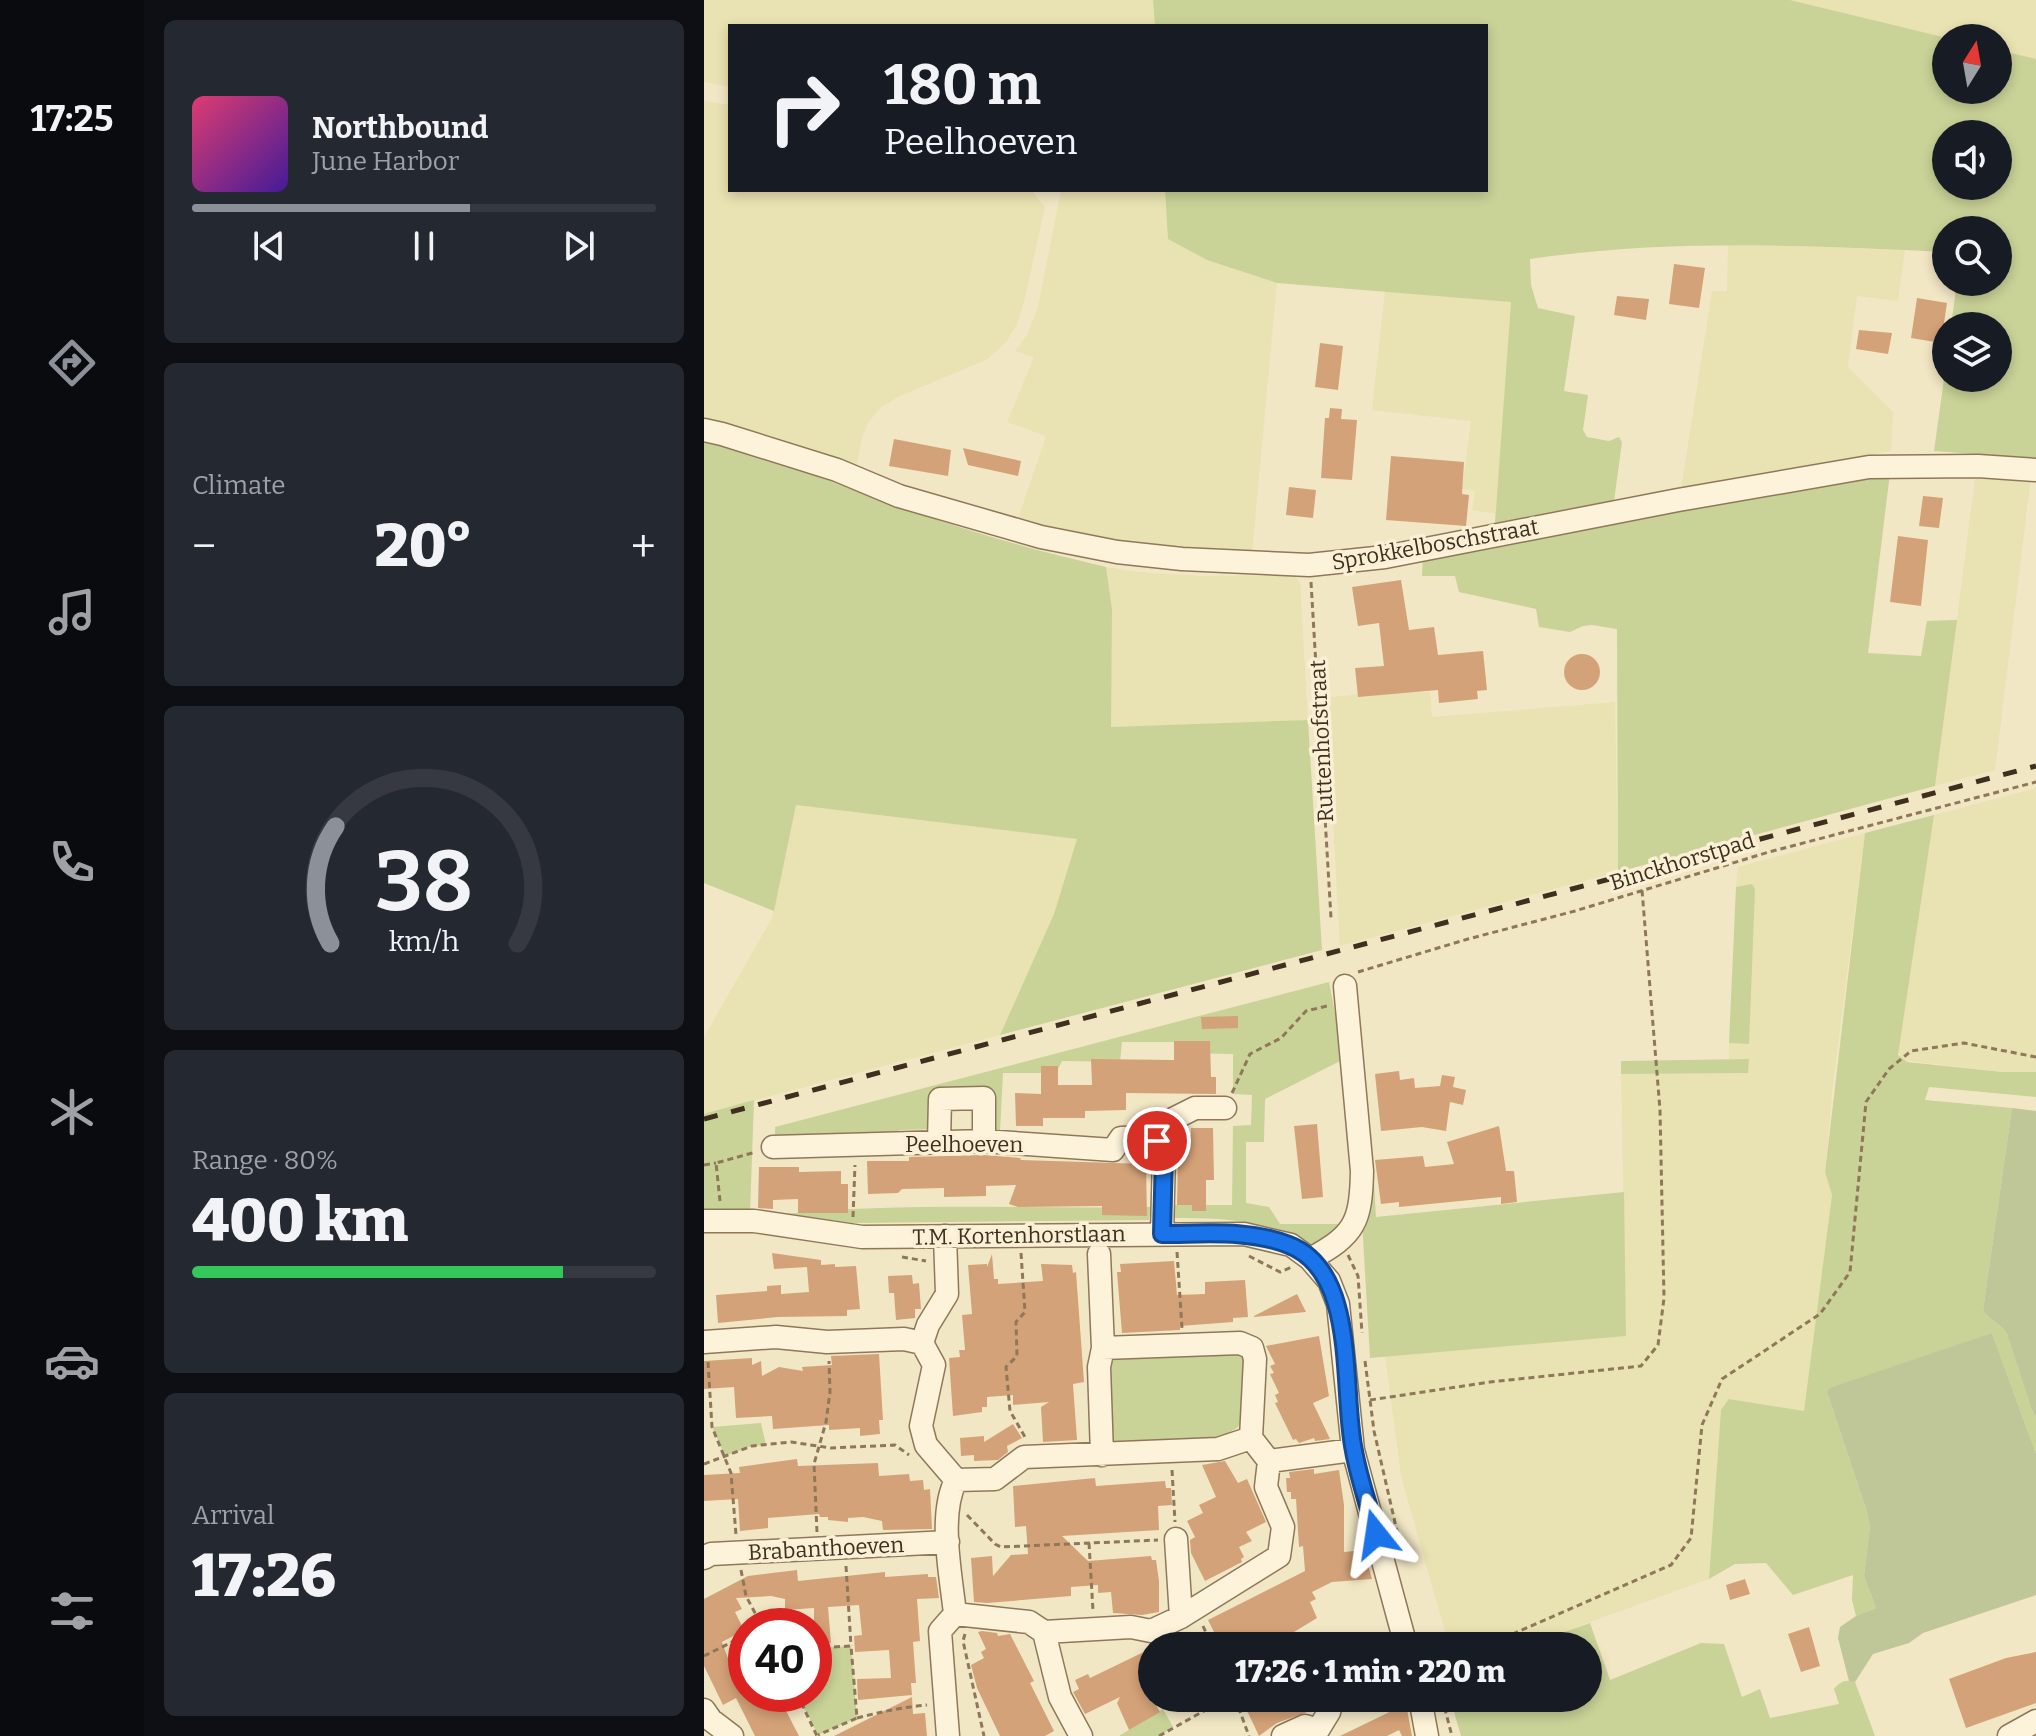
<!DOCTYPE html>
<meta charset="utf-8">
<style>
:root{--surface:#171b24;--page:#242831;--text:#f1f3f6;--muted:#9ea1a6;--line:#363941;--accent:#8c9099}
body{margin:0;font-family:Bitter,serif;background:var(--page);color:var(--text);height:100vh;display:flex;flex-direction:column;font-size:30px;white-space:nowrap}
*{box-sizing:border-box;margin:0}
p{font-size:26px;color:var(--muted)}
.icon{flex:none;width:44px;height:44px;fill:none;stroke:currentColor;stroke-width:2;stroke-linecap:round;stroke-linejoin:round}
.map{position:relative;flex:1;overflow:hidden}
.sheet{display:flex;flex-direction:column;gap:20px;padding:20px;background:#0d0f14;width:560px}
.sheet>*{flex:none}
.hud{position:absolute;left:24px;top:24px;width:760px;height:168px;border-radius:0px;box-shadow:0 4px 12px #0003;background:#171b24;color:var(--text);overflow:hidden}
.needle{width:52px;rotate:11deg}
.buttons{position:absolute;left:1228px;top:24px;display:grid;gap:16px}
.buttons a{display:grid;place-items:center;width:80px;height:80px;border-radius:50%;background:var(--surface);box-shadow:0 4px 12px #0003;font-size:40px}
.speed{position:absolute;left:24px;top:1608px;display:flex;gap:16px;font-size:40px;font-weight:700;text-align:center}
.speed>*{display:grid;place-content:center;width:104px;height:104px;border-radius:50%;background:var(--surface);box-shadow:0 4px 12px #0003;line-height:1}
.speed .limit{border:12px solid #d22;background:#fff;color:#111}
.pin{position:absolute;display:grid;place-items:center;width:68px;height:68px;color:#fff;margin:-34px;border:4px solid #fff;border-radius:50%;box-shadow:0 2px 8px #0007}
.me{position:absolute;width:88px;margin:-44px;rotate:345deg;stroke-linejoin:round;filter:drop-shadow(0 0 6px #0008)}
.turn{display:flex;align-items:center;gap:28px;height:168px;padding:0 24px;font-size:36px}
.turn .icon{width:104px;height:104px;stroke-width:2.5}
.turn b{display:block;font-size:56px;line-height:68px}
.big{font-size:60px;font-weight:800;line-height:1.1}
.sheet .tile{flex:1;display:flex;flex-direction:column;justify-content:center;gap:12px;min-width:0;padding:0 28px;border-radius:12px;background:var(--page)}
.sheet .dial{align-items:center;gap:0}
.dial svg{height:208px;overflow:visible;fill:none;stroke:var(--line);stroke-width:7;stroke-linecap:round;text-anchor:middle}
.dial text{fill:var(--text);stroke:none}
.song{display:flex;align-items:center;gap:24px}
.cover{width:96px;height:96px;border-radius:12px;background:linear-gradient(135deg,hsl(340 70% 55%),hsl(260 70% 35%))}
.played{height:8px;border-radius:4px;background:linear-gradient(90deg,var(--accent) 60%,var(--line) 60%)}
.keys{display:flex;justify-content:space-around;direction:ltr}
.heat{display:flex;justify-content:space-between;align-items:center;font-size:44px;direction:ltr}
.charge{height:12px;border-radius:6px;background:linear-gradient(90deg,#34c759 80%,var(--line) 0)}
.trip{position:absolute;left:434px;top:1632px;width:464px;height:80px;border-radius:40px;background:var(--surface);box-shadow:0 4px 12px #0003;font-weight:800;line-height:80px;text-align:center}
main{display:flex;flex:1;min-height:0}
.tabs{display:flex;flex-direction:column;width:144px;justify-content:space-around;align-items:center;background:#090b0e;color:var(--muted)}
.tabs .icon{width:56px;height:56px}
.tabs .current{color:var(--accent)}
.tabs b{font-size:36px;color:var(--text)}
.map>svg:first-child{display:block}
</style>
<main>
<nav class="tabs">
<b>17:25</b>
<svg class="icon current" aria-label="directions" viewBox="0 0 24 24"><path d="M12 3l9 9-9 9-9-9zM9 14v-3h6M13 9l2 2-2 2"/></svg>
<svg class="icon" aria-label="music" viewBox="0 0 24 24"><path d="M9 18V5l10-2v13"/><circle cx="6" cy="18" r="3"/><circle cx="16" cy="16" r="3"/></svg>
<svg class="icon" aria-label="phone" viewBox="0 0 24 24"><path d="M5 4h4l2 5-3 2q2 4 5 5l2-3 5 2v4C11 20 4 13 5 4z"/></svg>
<svg class="icon" aria-label="climate" viewBox="0 0 24 24"><path d="M12 3v18M4 7l16 10M4 17L20 7"/></svg>
<svg class="icon" aria-label="car" viewBox="0 0 24 24"><path d="M5 17H2v-5l4-1 3-4h7l3 4 3 1v5h-3M9 17h6M6 11h13"/><circle cx="7" cy="17" r="2"/><circle cx="17" cy="17" r="2"/></svg>
<svg class="icon" aria-label="filters" viewBox="0 0 24 24"><path d="M4 7h16M4 17h16"/><circle cx="9" cy="7" r="2"/><circle cx="15" cy="17" r="2"/></svg>
</nav>
<section class="sheet">
<div class="tile">
<div class="song"><i class="cover"></i><div><b>Northbound</b><p>June Harbor</p></div></div>
<div class="played"></div>
<div class="keys"><svg class="icon" aria-label="previous" viewBox="0 0 24 24"><path d="M18 5L8 12l10 7zM5 5v14"/></svg><svg class="icon" aria-label="pause" viewBox="0 0 24 24"><path d="M8 5v14M16 5v14"/></svg><svg class="icon" aria-label="next" viewBox="0 0 24 24"><path d="M6 5l10 7-10 7zM19 5v14"/></svg></div>
</div>
<div class="tile"><p>Climate</p>
<div class="heat"><a>−</a><b class="big">20°</b><a>+</a></div>
</div>
<div class="tile dial"><svg viewBox="0 0 100 80">
<path d="M14 69A42 42 0 1 1 86 69"/>
<path d="M14 69A42 42 0 0 1 16 24" stroke="#8c9099"/>
<text x="50" y="56" font-size="32" font-weight="700">38</text>
<text x="50" y="72" font-size="11">km/h</text>
</svg></div>
<div class="tile"><p>Range · 80%</p><b class="big">400 km</b><div class="charge"></div></div>
<div class="tile"><p>Arrival</p><b class="big">17:26</b></div>
</section>
<div class="map">
<svg width="1332" height="1736" viewBox="0 0 1332 1736">
<rect width="100%" height="100%" fill="#f2e7c5"/>
<!-- farmland -->
<path fill="#e9e2b2" d="M0 0H449L451 26H26V87L0 82Z
M1086 0H1332V59L1294 50V38H1243Z
M0 101 26 105V190H327L341 207 320 302 313 324 303 341 284 359 194 397 176 408 164 423 158 437 152 469 0 423Z
M357 190H461L464 239 503 260 573 283 548 553 454 552 313 522 342 436 303 422 330 357 311 351 323 335 334 307Z
M1024 244 1201 250 1194 301 1153 296 1144 367 1189 412 1187 451 977 489 1008 291H1023Z
M681 291 807 302 792 514 768 510 771 491 758 489 767 421 668 410Z
M1272 472 1327 478 1291 770 1231 786Z
M402 567 435 572 501 576 590 575 596 583 604 720 406 727 408 609Z
M726 692 728 717 911 702 914 872 636 946 622 698 654 694Z
M1332 788V1072H1298L1197 1060 1194 1048 1230 815Z
M92 805 373 839 350 914 296 1035 0 1114V1037L68 918Z
M1161 833 1128 1093 1121 1172 1128 1195 1100 1411 1026 1399 1017 1410 1005 1579 820 1646H745L697 1476 681 1355 922 1336 917 1074 1044 1073V1059L1025 1060V1043L1045 1044 1048 884 1032 887 1034 867Z"/>
<!-- green -->
<path fill="#c9d297" fill-rule="evenodd" d="M449 0H1086L1243 38 1242 90H1294V50L1332 59V459L1230 451 1242 364V378H1294V326H1247L1253 282H1294V230H1242V252C1103 245 964 239 826 259L827 285 834 308 871 316 860 391 884 395 879 430 883 437 905 441 915 437 918 442 910 501 791 523 807 302 573 283 503 260 464 239 461 190H782V26H451ZM1242 134H1294V186H1242Z
M0 442C82 461 158 495 237 521 291 539 346 554 402 567L408 609 407 727 604 720 618 950 296 1035 350 914 373 839 92 805 70 911 0 883Z
M1186 473 1164 653 1217 656 1223 621 1253 620 1231 786 914 872 913 629 888 625 879 626 866 632 835 627 832 609 755 592 751 576H718L719 557Z
M1230 815 1194 1055 1203 1062 1298 1072H1332V1097L1225 1087 1221 1100 1308 1108 1279 1310C1285 1321 1297 1323 1303 1334L1327 1408 1332 1417V1454L1288 1333 1123 1392 1163 1512 1166 1526 1160 1576 1172 1608 1152 1616 1148 1600 1149 1575 1089 1595 1062 1563 1031 1564 1005 1579 1017 1410 1025 1399 1100 1411 1128 1195 1121 1172 1161 833Z
M1048 884 1051 889 1045 1044 1025 1043 1032 887Z
M625 982 640 1059 561 1099 560 1142H542V1203L565 1207 576 1224H638L641 1228 608 1246C595 1243 586 1235 574 1231 539 1218 503 1218 467 1218L461 1205H528L529 1126 547 1125 548 1095 529 1094V1054L477 1053V1042H418L416 1062 358 1061 352 1073H299L296 1132H287L289 1091H229L228 1129 195 1130 190 1136 71 1145V1127Z
M1045 1059 1044 1073 917 1074V1061Z
M50 1100 46 1213H0V1114Z
M667 1134 672 1217 920 1192 922 1336 666 1358 653 1135Z
M447 1207 445 1220 149 1223 79 1214C200 1202 324 1209 447 1207Z
M540 1346 541 1419 533 1428 514 1439 407 1447 405 1347Z
M57 1423 62 1445 48 1446 21 1456 8 1427Z
M886 1623 906 1680 997 1643 1020 1644 1038 1697 1056 1689 1066 1718 1135 1704 1130 1689C1136 1682 1141 1679 1151 1682L1171 1736H757L746 1698H884V1646H820Z
M147 1646 153 1718 114 1735 93 1694H110V1648Z
M459 1709 469 1727 456 1736H415Z"/>
<!-- cemetery -->
<path fill="#bfc697" d="M1308 1108 1332 1111V1417L1327 1408 1303 1334C1297 1323 1285 1321 1279 1310Z
M1288 1333 1332 1454V1595L1219 1633 1205 1643 1169 1654 1151 1682 1145 1681 1134 1638 1136 1627 1152 1616 1172 1608 1160 1576 1166 1526 1163 1512 1123 1392 1126 1388Z"/>
<!-- building -->
<path fill="#d4a278" d="M970 264 1001 268 995 308 965 304Z
M913 296 945 299 942 320 910 315Z
M1213 298 1243 303 1237 343 1207 338Z
M1155 330 1188 333 1184 354 1152 349Z
M616 343 639 346 634 390 611 387Z
M626 408 638 409 637 419 653 420 648 480 617 478 621 418H625Z
M190 439 247 450 244 476 185 466Z
M259 448 317 461 314 476 264 465Z
M687 456 760 462 758 494 765 495 762 526 682 520Z
M585 487 612 490 609 518 582 515Z
M1219 496 1239 498 1235 528 1215 526Z
M1194 536 1224 540 1217 606 1186 602Z
M697 580 705 630 730 627 734 655 779 651 783 690 773 691 774 699 735 703 734 690 654 697 651 668 680 666 675 623 654 626 648 587Z
M860 672a18 18 0 1 1 36 0a18 18 0 1 1-36 0Z
M534 1016V1028L498 1029 497 1017Z
M470 1041H506L507 1077H512V1094L422 1093V1110L381 1111V1118H339V1126H312L311 1093 337 1094V1066H354V1085H388L387 1059 470 1060Z
M695 1071 696 1080 710 1078 711 1088 736 1086 738 1075 751 1077 749 1087 762 1090 759 1105 746 1102 742 1131 718 1127 677 1131 671 1074Z
M613 1124 619 1197 598 1199 590 1126Z
M795 1126 802 1171H810L813 1202 797 1204V1197L695 1207V1202L677 1204 671 1160 719 1156 721 1167 750 1164 743 1142Z
M487 1128H509L510 1180H502V1211H488V1205H473L474 1154 471 1144H479V1135H487Z
M280 1155 316 1158 317 1160 442 1164 443 1216 398 1215V1206L314 1207 305 1204 312 1185 282 1186V1196L240 1197V1188L198 1189 194 1193 164 1194 163 1161H205V1157Z
M55 1167H95V1172L137 1171V1184H144V1213H94V1199L69 1200V1209L54 1208Z
M68 1253 117 1260V1265L131 1264V1267L152 1266 156 1309 143 1310V1316L74 1317 14 1323 12 1295 63 1291V1286L77 1285V1294L105 1292 103 1267 70 1269Z
M288 1254 290 1279H294V1284L339 1281 337 1264 368 1265 369 1273 372 1272 380 1382 369 1384 373 1440 339 1442 337 1407 345 1402 309 1405V1395L283 1397V1407H278V1412L249 1416 245 1358 256 1357 255 1350H261L258 1315 268 1314 264 1265 283 1264V1267Z
M470 1261 473 1295 501 1294V1282L541 1280 544 1317 529 1318V1322L476 1326V1330L418 1333 413 1272H417L416 1264Z
M208 1275 209 1284 215 1283 217 1309H211V1318L192 1320 190 1293H185L184 1276Z
M593 1294 602 1312 550 1317V1316Z
M615 1336 625 1396 609 1403 626 1439 611 1441 610 1438 595 1443 592 1439 589 1440 571 1403 574 1402 571 1395 575 1393 566 1374 570 1373 566 1366 571 1364 562 1346Z
M175 1354 179 1420H175L176 1434 156 1436V1428L125 1430V1425L69 1429 68 1416 32 1418 30 1387 0 1389V1361L48 1358V1365L57 1361 58 1376 75 1367 99 1371 98 1367 128 1365 127 1356Z
M309 1424 318 1438 303 1446 304 1452 294 1460 270 1461V1455L257 1456 256 1438 280 1436V1442Z
M93 1459 94 1466 174 1463 175 1476 205 1474 206 1481 219 1480 220 1490 226 1489 228 1529 179 1530 178 1521 159 1517 144 1518V1522L124 1520V1517H116L115 1514 64 1518V1528L36 1531 34 1499 0 1501V1475L36 1473 35 1467Z
M521 1461 534 1483 543 1479 562 1522 542 1532 548 1541 535 1547 540 1557 537 1559 538 1562 501 1581 487 1553 486 1540 491 1537 483 1521 499 1513 495 1505 512 1497 498 1465Z
M610 1469V1474L635 1470 640 1505V1552L660 1550 668 1579 628 1582 608 1592 612 1599 606 1602 613 1618 567 1646H559L552 1633 531 1643 530 1640 517 1646 504 1620 601 1571 599 1546 595 1547 592 1499H587V1492H583L582 1478H586L585 1472Z
M391 1478 392 1486 461 1481 462 1488H467L468 1505 454 1506 455 1530 358 1536 384 1561 447 1556 448 1560H452L455 1581V1612L438 1615 409 1613 407 1592 394 1593V1585L367 1587V1596L283 1603 270 1602 267 1558 288 1556 289 1576 307 1555 324 1554 322 1526 311 1527 309 1486Z
M93 1570 94 1581 181 1572V1577L224 1574V1577H232L235 1598 213 1599 216 1641 209 1642 212 1683H207L208 1695 154 1700 153 1679 187 1678 185 1650 151 1652 150 1636 158 1635 155 1605 124 1607 127 1643 110 1644V1608L81 1610V1599L67 1596 32 1598 38 1609 31 1612 40 1630 18 1642 23 1656 41 1694H58L64 1706 76 1699 95 1736H51L32 1698 19 1705 0 1666V1599L44 1576Z
M1041 1579 1046 1594 1026 1600 1022 1585Z
M1105 1627 1116 1666 1097 1672 1084 1634Z
M278 1631 293 1633 294 1636 306 1634 330 1681 326 1683 350 1731 341 1736H296L273 1688 267 1665 280 1658 277 1652 282 1649 274 1632Z
M448 1648V1698L456 1712 425 1730 413 1703 416 1697 381 1714 369 1692 375 1689 371 1680 384 1674 386 1678Z
M1332 1652V1703L1262 1728 1245 1679 1302 1658Z
M208 1697 209 1714 221 1713 223 1736H130Z
M537 1698H600L606 1711 573 1723 555 1736Z
M702 1704 708 1736H698L695 1730 683 1736H636Z"/>
<g fill="none" stroke-linecap="round" stroke-linejoin="round">
<!-- minor casing -->
<g stroke="#8f7859" stroke-width="25">
<path id="minor" d="M0 430 18 434 133 470 195 496 337 537 413 552 478 559 605 565 681 557 974 500 1165 467 1274 466 1332 470
M444 1137 453 1141 460 1154 458 1234
M235 1142 236 1099 280 1098V1141
M69 1147 280 1141 409 1150 417 1138 444 1137 463 1122 491 1108H521
M0 1221H50L158 1237 540 1234 587 1245 606 1259 625 1281 634 1304 649 1450 702 1646
M241 1236 243 1294 224 1325 218 1343 230 1365 217 1426 222 1445 252 1480 291 1479 320 1457 514 1449 547 1438 565 1461 649 1450
M395 1254 399 1348 395 1367 398 1455
M606 1259C651 1235 657 1222 658 1171L641 986
M0 1342 72 1337 123 1342 200 1339 218 1343
M399 1348 536 1343 548 1348 551 1359 547 1438
M252 1480C234 1515 247 1575 251 1614L325 1622 340 1632 427 1627 447 1631 477 1617 575 1556 579 1527 562 1487 565 1461
M472 1539 477 1617
M0 1558 7 1554 244 1542
M340 1632 356 1697 377 1736
M716 1698 723 1736
M0 1710 7 1720 28 1736
M244 1736 236 1631 251 1614
M579 1736 601 1726 614 1730 625 1712 629 1698
M1305 1736 1332 1721"/>
</g>
<!-- path -->
<path stroke="#8f7859" stroke-width="3" stroke-dasharray="6 4" stroke-linecap="butt" d="M607 582 627 918
M654 972 764 939 871 911 1065 852 1332 782
M528 1093 546 1054 577 1038 602 1011 623 1006
M0 1165 12 1163
M16 1201 12 1163 52 1152
M149 1217 151 1165
M473 1252 478 1328
M317 1253 321 1312 312 1322 313 1356 302 1367 306 1411 321 1437
M644 1255 654 1276 658 1333
M545 1256 576 1272 588 1267
M198 1257 222 1261
M661 1361 670 1431 698 1553
M4 1362 8 1427 27 1473 32 1535
M666 1400 786 1382 937 1366 954 1345 960 1298 956 1110 938 890
M0 1464 48 1446 87 1442 127 1448 191 1445 205 1455
M468 1470 471 1522
M263 1515 291 1544 297 1547 454 1540
M113 1532 110 1464 122 1422 126 1392 125 1361
M385 1543 389 1611
M142 1566 147 1646
M37 1570 42 1596 58 1626
M499 1626 508 1646
M261 1634 259 1641 280 1736
M781 1646 967 1565 987 1538 998 1425 1018 1379 1116 1314 1146 1272 1162 1102 1185 1069 1207 1051 1260 1043 1332 1057
M110 1648 147 1646 153 1718 114 1735
M0 1656 42 1635
M93 1694 113 1736
M531 1698 545 1736
M738 1698 748 1736
M153 1718C177 1712 199 1707 223 1705
M455 1736 523 1698"/>
<!-- minor -->
<use href="#minor" stroke="#fcf3da" stroke-width="22"/>
<!-- rail -->
<path stroke="#3e2f1e" stroke-width="5" stroke-dasharray="14 14" stroke-linecap="butt" d="M0 1119 1332 766"/>
</g>
<g fill="none" stroke-linecap="round" stroke-linejoin="round">
<!-- route casing -->
<g stroke="#114b97" stroke-width="20">
<path id="route" d="M453 1141 460 1154 458 1234C500 1234 545 1229 585 1245 655 1272 637 1391 650 1451 655 1479 665 1506 672 1534"/>
</g>
<!-- route -->
<use href="#route" stroke="#1a73e8" stroke-width="14"/>
</g>
<g text-anchor="middle" stroke-width="7" stroke-linejoin="round" paint-order="stroke">
<!-- street labels -->
<g font-size="22" fill="#3e2f1e" stroke="#f9f0d6">
<text transform="translate(731 544) rotate(-10)" y="8">Sprokkelboschstraat</text>
<text transform="translate(617 741) rotate(-93)" y="8">Ruttenhofstraat</text>
<text transform="translate(978 861) rotate(-17)" y="8">Binckhorstpad</text>
<text x="260" y="1152">Peelhoeven</text>
<text transform="translate(315 1235) rotate(-1)" y="8">T.M. Kortenhorstlaan</text>
<text transform="translate(122 1548) rotate(-3)" y="8">Brabanthoeven</text>
</g>
</g>
</svg>
<div class="buttons">
<a><svg class="needle" viewBox="-14 -14 28 28"><path d="M0-13l5 13h-10z" fill="#e53935"/><path d="M0 13l5-13h-10z" fill="#9ea1a6"/></svg></a>
<a><svg class="icon" aria-label="sound" viewBox="0 0 24 24"><path d="M4 9h4l5-4v14l-5-4H4zM17 9q2 3 0 6"/></svg></a>
<a><svg class="icon" aria-label="search" viewBox="0 0 24 24"><circle cx="10" cy="10" r="6"/><path d="M15 15l6 6"/></svg></a>
<a><svg class="icon" aria-label="layers" viewBox="0 0 24 24"><path d="M12 4l9 5-9 5-9-5zM3 14l9 5 9-5"/></svg></a>
</div>
<div class="speed"><div class="limit">40</div></div>
<div class="pin" style="left:453px;top:1141px;background:#d93025"><svg class="icon" aria-label="arrive" viewBox="0 0 24 24"><path d="M6 21V4h12l-3 4 3 4H6"/></svg></div>
<svg class="me" style="left:672px;top:1534px" viewBox="-20 -20 40 40"><path d="M0-17L14 15 0 8-14 15z" fill="#1a73e8" stroke="#fff" stroke-width="4"/></svg>
<div class="trip">17:26 · 1 min · 220 m</div>
<div class="hud">
<div class="turn"><svg class="icon" aria-label="right" viewBox="0 0 24 24"><path d="M7 20v-9h11M14 6l5 5-5 5"/></svg><div><b>180 m</b>Peelhoeven</div></div>
</div>
</div>
</main>
